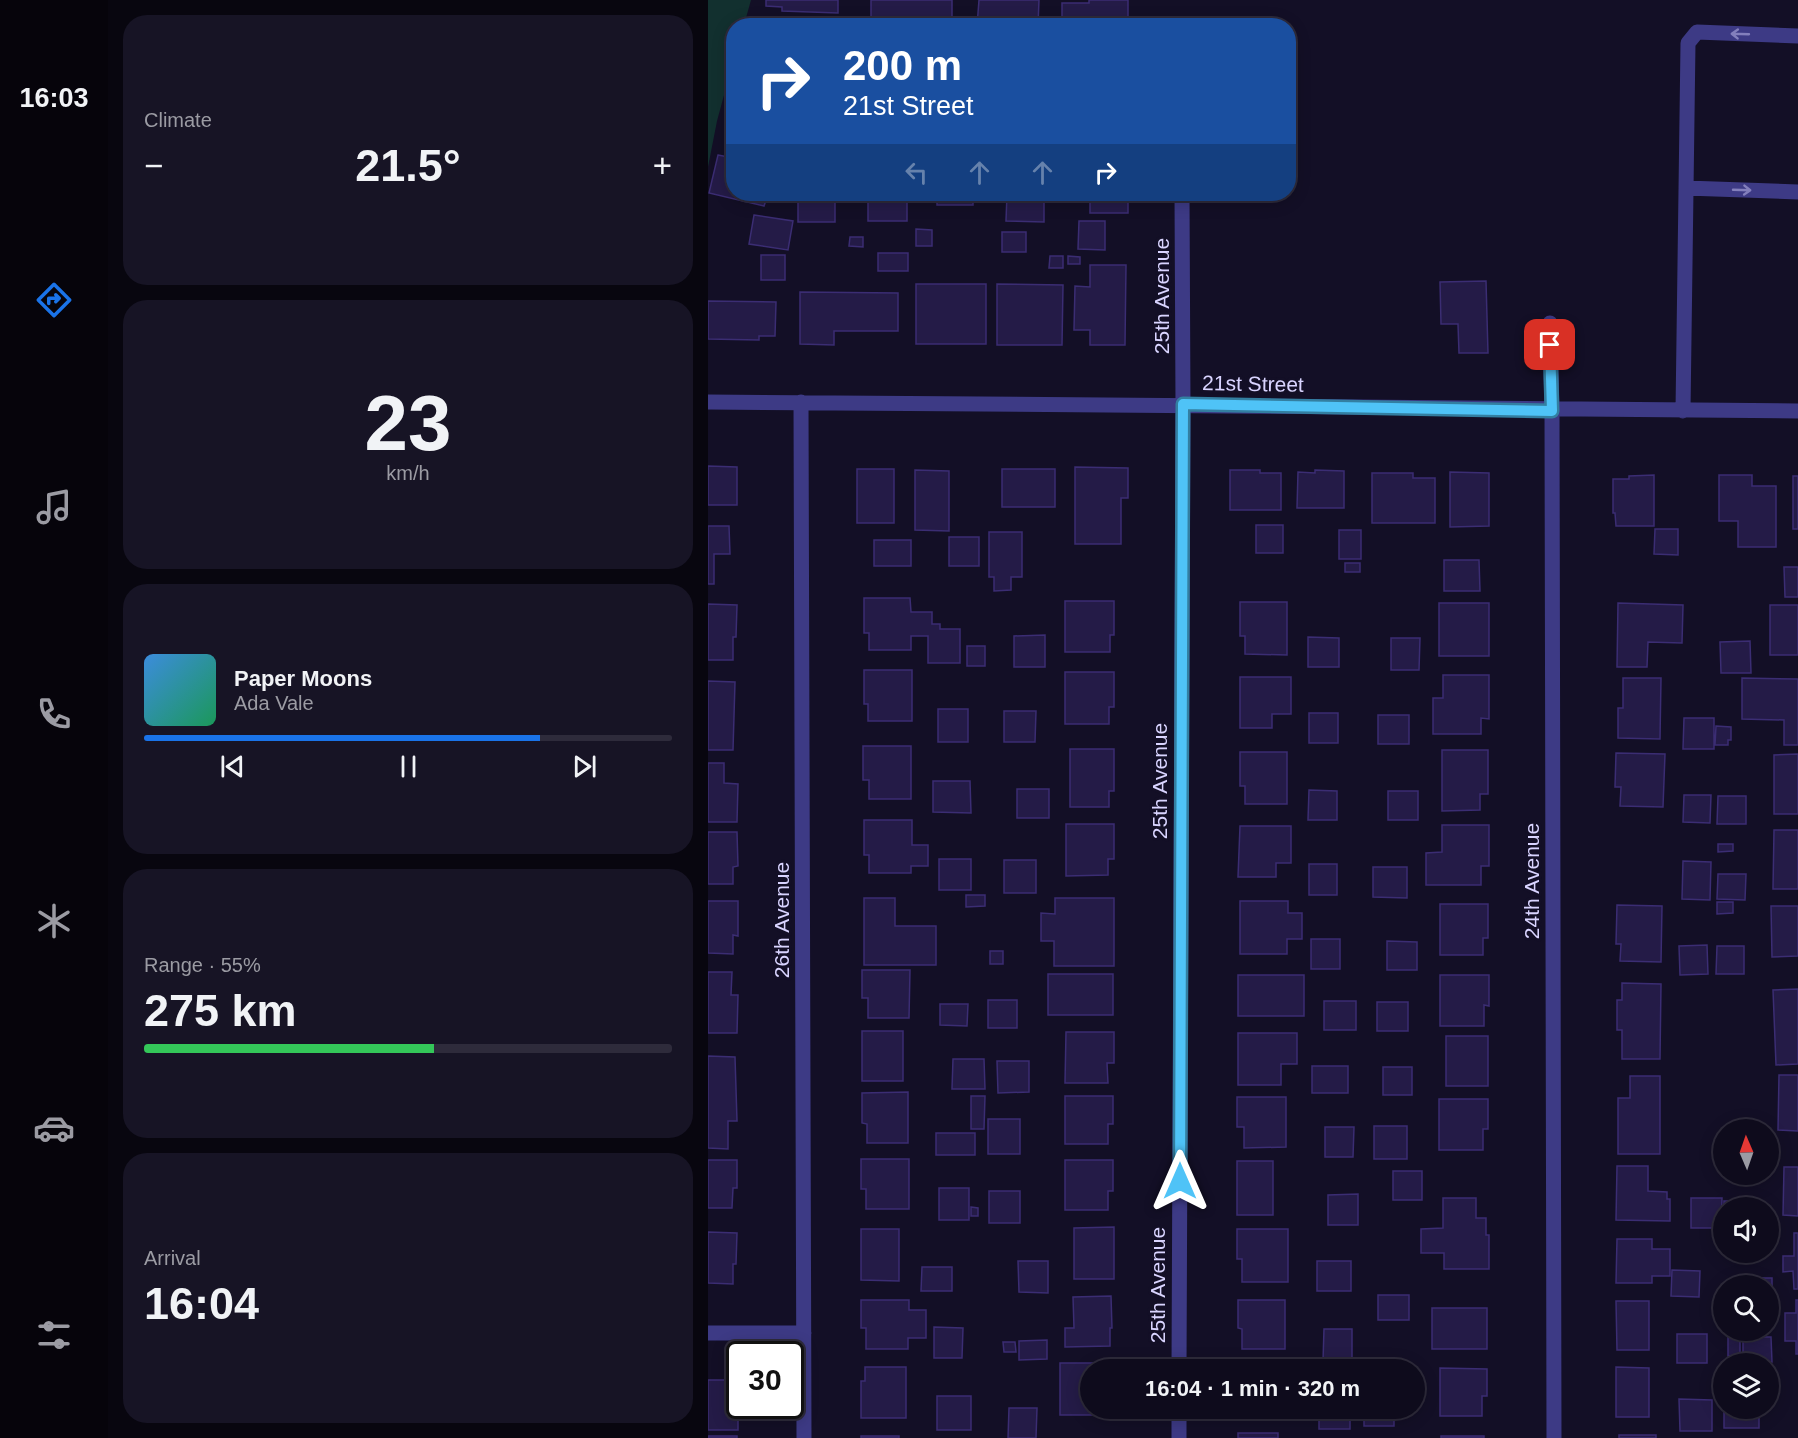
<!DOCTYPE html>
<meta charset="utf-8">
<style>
:root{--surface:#0e0b1c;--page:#171425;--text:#f1f3f6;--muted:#9b9ba3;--line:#2e2b3b;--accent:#1a73e8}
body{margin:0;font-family:Helvetica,sans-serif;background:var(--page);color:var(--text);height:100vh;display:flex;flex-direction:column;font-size:22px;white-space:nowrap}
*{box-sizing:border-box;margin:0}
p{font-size:20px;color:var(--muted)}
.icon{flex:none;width:33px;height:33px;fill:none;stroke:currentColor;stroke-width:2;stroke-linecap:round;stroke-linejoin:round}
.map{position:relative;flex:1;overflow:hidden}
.panel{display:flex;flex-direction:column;gap:15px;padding:15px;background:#08060f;width:600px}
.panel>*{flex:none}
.hud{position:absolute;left:18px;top:18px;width:570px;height:183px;border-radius:24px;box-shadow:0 3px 15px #0003,0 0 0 2px var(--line);background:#1a4fa0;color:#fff;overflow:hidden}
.needle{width:39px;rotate:358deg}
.buttons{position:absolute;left:1005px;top:1119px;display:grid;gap:12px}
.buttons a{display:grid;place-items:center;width:66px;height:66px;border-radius:50%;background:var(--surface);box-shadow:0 3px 15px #0003,0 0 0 2px var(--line);font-size:30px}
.speed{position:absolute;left:18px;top:1341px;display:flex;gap:12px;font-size:30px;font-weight:700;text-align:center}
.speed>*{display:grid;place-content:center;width:78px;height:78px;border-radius:50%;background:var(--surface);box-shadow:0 3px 15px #0003,0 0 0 2px var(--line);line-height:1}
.speed .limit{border:3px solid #111;border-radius:9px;background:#fff;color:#111}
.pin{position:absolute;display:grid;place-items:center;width:51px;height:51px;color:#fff;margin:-26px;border-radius:12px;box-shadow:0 3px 9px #0006}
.me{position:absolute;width:66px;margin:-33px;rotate:0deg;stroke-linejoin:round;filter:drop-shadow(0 0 4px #0008)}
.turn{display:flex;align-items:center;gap:21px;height:126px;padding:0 18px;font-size:27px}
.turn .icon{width:78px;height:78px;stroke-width:2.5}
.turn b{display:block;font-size:42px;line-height:51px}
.lanes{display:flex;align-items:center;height:57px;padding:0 18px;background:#0003;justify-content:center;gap:30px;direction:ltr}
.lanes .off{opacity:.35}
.big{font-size:45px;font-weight:800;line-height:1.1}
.panel .card{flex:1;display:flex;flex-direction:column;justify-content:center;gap:9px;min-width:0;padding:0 21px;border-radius:24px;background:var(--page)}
.panel .dial{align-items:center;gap:0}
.dial b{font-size:78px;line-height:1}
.song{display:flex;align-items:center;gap:18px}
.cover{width:72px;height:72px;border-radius:9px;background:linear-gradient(135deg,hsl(210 70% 55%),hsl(150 70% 35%))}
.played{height:6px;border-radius:3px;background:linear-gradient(90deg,var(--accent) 75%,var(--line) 75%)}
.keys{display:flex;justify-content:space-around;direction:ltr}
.heat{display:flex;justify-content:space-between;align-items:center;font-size:33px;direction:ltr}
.charge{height:9px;border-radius:4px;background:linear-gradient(90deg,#34c759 55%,var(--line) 0)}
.trip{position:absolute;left:372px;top:1359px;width:345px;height:60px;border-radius:30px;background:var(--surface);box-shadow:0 3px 15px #0003,0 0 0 2px var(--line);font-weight:800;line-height:60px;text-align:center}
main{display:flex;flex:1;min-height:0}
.dock{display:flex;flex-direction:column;width:108px;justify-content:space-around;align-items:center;background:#06040b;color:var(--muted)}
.dock .icon{width:42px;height:42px}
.dock .on{color:var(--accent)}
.dock b{font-size:27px;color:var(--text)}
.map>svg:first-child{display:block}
</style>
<main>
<nav class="dock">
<b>16:03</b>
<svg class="icon on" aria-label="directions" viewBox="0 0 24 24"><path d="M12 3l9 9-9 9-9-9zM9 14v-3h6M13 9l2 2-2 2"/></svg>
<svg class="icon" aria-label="music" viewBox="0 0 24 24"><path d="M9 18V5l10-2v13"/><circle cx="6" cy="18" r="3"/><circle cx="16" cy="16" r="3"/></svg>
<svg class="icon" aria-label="phone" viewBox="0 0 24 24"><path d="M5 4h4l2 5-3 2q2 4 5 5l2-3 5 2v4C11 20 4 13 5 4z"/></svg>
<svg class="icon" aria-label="climate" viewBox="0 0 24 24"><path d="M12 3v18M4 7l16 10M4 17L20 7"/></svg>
<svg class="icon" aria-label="car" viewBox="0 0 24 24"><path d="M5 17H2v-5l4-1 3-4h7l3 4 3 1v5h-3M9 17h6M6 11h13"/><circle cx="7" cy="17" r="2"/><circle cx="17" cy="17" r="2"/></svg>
<svg class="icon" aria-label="filters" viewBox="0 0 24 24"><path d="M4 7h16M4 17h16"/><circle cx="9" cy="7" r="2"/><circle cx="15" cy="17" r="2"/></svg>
</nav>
<section class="panel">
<div class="card"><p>Climate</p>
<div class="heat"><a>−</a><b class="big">21.5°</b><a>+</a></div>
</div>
<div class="card dial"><b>23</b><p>km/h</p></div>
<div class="card">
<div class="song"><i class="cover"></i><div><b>Paper Moons</b><p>Ada Vale</p></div></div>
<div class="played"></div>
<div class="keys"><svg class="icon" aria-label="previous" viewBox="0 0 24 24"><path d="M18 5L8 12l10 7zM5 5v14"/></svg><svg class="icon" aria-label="pause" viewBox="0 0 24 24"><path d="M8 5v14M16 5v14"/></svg><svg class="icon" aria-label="next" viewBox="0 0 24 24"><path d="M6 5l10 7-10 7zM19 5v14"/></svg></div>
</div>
<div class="card"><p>Range · 55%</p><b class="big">275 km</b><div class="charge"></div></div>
<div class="card"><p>Arrival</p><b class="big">16:04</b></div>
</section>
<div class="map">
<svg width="1090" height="1438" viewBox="0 0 1090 1438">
<rect width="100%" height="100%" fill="#130f26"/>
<!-- green -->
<path fill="#12302f" d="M0 0H43L36 25 26 26 25 62 9 121 0 167Z"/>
<!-- building -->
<path fill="#241b47" stroke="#3b2d73" stroke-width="1.5" d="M58 0H130V13L74 11V7L58 6Z
M163 0H244V26H163Z
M271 0H331L330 25 269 26Z
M381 0H420V20H402V25L354 26V3H381Z
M10 155 26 158V194H60L56 206 1 193Z
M90 194H127V222H90Z
M160 194H199V221H160Z
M229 194H265V205H229Z
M299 194H336V222L298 221Z
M374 194H420V213H382V198H374Z
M46 215 85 221 80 250 41 244Z
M371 221H397V250L370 249Z
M208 229 224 230V246H208Z
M294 232H318V252H294Z
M142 237H155V247L141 246Z
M170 253H200V271H170Z
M53 255H77V280H53Z
M342 256H355V268H341Z
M360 256 372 257V264H360Z
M382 265H418L417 345H382V330H366L367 286 382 287Z
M778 281 780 353H751L750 324H733L732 282Z
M208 284H278V344H208Z
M289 284 355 285 354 345H289Z
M92 292 190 293V331H126V345L92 344Z
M0 301 68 302 67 336H51V340L0 339Z
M0 466 29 467V505H0Z
M367 467 420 468V498H413V544H367Z
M149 469H186V523H149Z
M294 469H347V507H294Z
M207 470 241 471V531L207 530Z
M522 470H552V473H573V510H522Z
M607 470 636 471V508H589L590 472 607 473Z
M742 472 781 473V526L742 527Z
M664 473H705V478H727V523H664Z
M946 475V526H908L907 513H905V479H921V476Z
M1011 475H1044V486H1068V547H1030V521H1011Z
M1085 476H1090V529H1085Z
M548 525H575V553H548Z
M0 526H21L22 554H6V584H0Z
M947 529H970V555L946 554Z
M631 530H653V559H631Z
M281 532H314V577H303V590L286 591V577H281Z
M241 537H271V566H241Z
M166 540H203V566H166Z
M736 560H771L772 591H736Z
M637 563H652V572H637Z
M1076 567H1090V597H1077Z
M156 598H202L203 612H224V624H232V629H252V663H220V636H203V650H161V633H156Z
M357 601H406V635H402V652H357Z
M532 602H579V655L537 654V636H532Z
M731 603H781V656H731Z
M910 603 975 605 974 643 940 642 939 667H909Z
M0 604 29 605 28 637H25V660H0Z
M1062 605H1090V655H1062Z
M337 635V667H306V636Z
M600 637 631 638V667H600Z
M683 638H712L711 670H683Z
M1042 641 1043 673H1013L1012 642Z
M259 646H277V666H259Z
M156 670H204V721H160V704H156Z
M357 672H406V707H401V724H357Z
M735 675H781V719L773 718V734H725V698H735Z
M532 677H583V714H564V728H532Z
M915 678H953L952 739 910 738V708H915Z
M1034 678 1090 679V745H1076V720L1034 719Z
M0 681 27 682 25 750H0Z
M230 709H260V742H230Z
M296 711H328L327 742H296Z
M601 713H630V743H601Z
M670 715H701V744H670Z
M976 718H1006V749H975Z
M1008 726 1023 727V740H1020V745H1007Z
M155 746H203V799H161V780H155Z
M362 749H406V791H401V807H362Z
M734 750H780V794H772V810L734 811Z
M532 752H579V804H537V786H532Z
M908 753 957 754 955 807 912 806 913 787H907Z
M1090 754V814H1066V755Z
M0 763H16V783L30 784 29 822H0Z
M225 781H262L263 813 225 812Z
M309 789H341V818H309Z
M601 790 629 791V820H600Z
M680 791H710V820H680Z
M976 795H1003L1002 823 975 822Z
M1010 796H1038V824H1009Z
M156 820H204V845H220V866H203V873H161V855H156Z
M358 824H406V859H400V875L358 876Z
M734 825H781V866H773V885H718V853L734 852Z
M532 826H583V863H568V877H530Z
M1066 830H1090V889H1065Z
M0 832H29L30 866 25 867V884H0Z
M1010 844H1025V851L1010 852Z
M231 859H263V890H231Z
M296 860H328V893H296Z
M975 861 1003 862 1002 900 974 899Z
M601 864H629V895H601Z
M665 867H699V898L665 897Z
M1010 874H1038L1037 900 1009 899Z
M258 895H277V906L258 907Z
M156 898H187V926H228V965H156Z
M347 898H406V966H346V941H333V913L347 914Z
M0 901H30V936L25 935V954L0 953Z
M532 901H580V913H594V939H579V954H532Z
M1009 902H1025V913L1009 914Z
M732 904H780V938H775V955H732Z
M909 905 954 906 953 962 912 961 913 944H908Z
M1063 906H1090V956L1064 957Z
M603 939H632V969H603Z
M679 941 709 942V970H679Z
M999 945 1000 974 972 975 971 946Z
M1009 946H1036V974H1008Z
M282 951H295V964H282Z
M154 970H202L201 1018H160V998H154Z
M0 972H24L23 995H30L29 1033H0Z
M340 974H405V1015H340Z
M530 975H596V1016H530Z
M732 975H781V1006L776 1005V1026H732Z
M914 983 953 984 952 1059H914V1030H909V1000H914Z
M1090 989V1064L1068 1065 1065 990Z
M280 1000H309V1028H280Z
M616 1001H648V1030H616Z
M669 1002H700V1031H669Z
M232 1004H260L259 1026 232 1025Z
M154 1031H195V1081H154Z
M358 1032H406V1063H399L400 1083H357Z
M530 1033H589V1064H573V1085H530Z
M738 1036H780V1086H738Z
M0 1056 27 1057 29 1121H20V1149L0 1148Z
M245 1059H276L277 1089H244Z
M289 1061H321V1092L290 1093Z
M604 1066H640V1093H604Z
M675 1067H704V1095H675Z
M1071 1075H1090V1131L1070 1130Z
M922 1076H952V1154H910V1098H922Z
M200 1092V1143H159V1124L154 1123V1093Z
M263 1096H277L276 1129H263Z
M357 1096H405V1124H400V1144H357Z
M529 1097H578V1147L536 1148V1127H529Z
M731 1099H780V1129H775V1150H731Z
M280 1119H312V1154H280Z
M666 1126H699V1159H666Z
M617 1127H646L645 1157H617Z
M228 1133H267V1155H228Z
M1060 1133H1064V1161L1060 1160Z
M153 1159H201V1209H158V1189H153Z
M0 1160H29V1188H25L24 1208H0Z
M357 1160H405V1191H400V1210H357Z
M529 1161H565V1215H529Z
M909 1166H940V1191L959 1192V1199H962V1221L908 1220Z
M1076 1167H1090V1216L1075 1215Z
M685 1171H714V1200H685Z
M231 1188H261V1220H231Z
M281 1191H312V1223H281Z
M650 1194V1225H620V1195Z
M735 1198H768V1218H778V1235H781V1269H736V1253H713V1229L735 1228Z
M983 1198H1014L1013 1228H983Z
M1016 1201H1043V1208H1016Z
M263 1207 270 1208V1216H263Z
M406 1227V1279H366V1228Z
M153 1229H191V1281L153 1280Z
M529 1229H580V1282H534V1259H529Z
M0 1232 29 1233 28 1264H25V1284L0 1283Z
M1086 1233H1090V1289H1086L1085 1271 1075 1272V1256H1086Z
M909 1239H944V1249H962V1276H944V1283H908Z
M310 1261H340V1293L311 1292Z
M609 1261H643V1291H609Z
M214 1267H244V1291H213Z
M964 1270 992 1271 991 1297 963 1296Z
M1037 1278H1064V1297H1060V1286H1037Z
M670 1295H701V1320H670Z
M403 1296 404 1328H402V1346L357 1347V1328H366L365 1297Z
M153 1300H201V1310H218V1338H200V1349H158V1328H153Z
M530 1300H577V1349H534V1329L530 1328Z
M1088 1300H1090V1354H1088V1341H1077V1313H1088Z
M908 1301H941V1350H909Z
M724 1308H779V1349H724Z
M226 1327 255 1328 254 1358H226Z
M616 1329H644V1361H615Z
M969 1334H999V1363H969Z
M1020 1336H1032V1356H1020Z
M1035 1337H1063L1064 1362H1035Z
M339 1340V1359L311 1360V1341Z
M295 1342H307L308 1352H296Z
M352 1363H404V1370H382V1408H388V1415H352Z
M157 1367H198V1418H153V1381H157Z
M535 1367H574V1370H535Z
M908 1367 941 1368V1417H908Z
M732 1368 779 1369V1396H774V1416H732Z
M0 1380H25V1400L30 1399V1430H0Z
M229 1396H263V1430H229Z
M971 1399 1004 1400V1431H972Z
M301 1408H329L328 1438H300Z
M527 1408H574V1417H527Z
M611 1408H642V1429H611Z
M656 1408H686V1426H656Z
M1016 1408H1051V1428H1016Z
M530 1433H570V1438H530Z
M911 1435H948V1438H911Z
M0 1436H29V1438H0Z
M153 1436H191V1438H153Z
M733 1436H776V1438H733Z"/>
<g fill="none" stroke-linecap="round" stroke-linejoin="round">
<!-- minor -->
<path stroke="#3d3a85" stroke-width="15" d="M978 188 1090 192
M842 323 844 411 846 1438
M0 402C363 402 727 410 1090 411
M93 402 96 1438
M975 411 980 43 989 32 1090 36
M0 1333H96
M471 1370 475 404 474 194
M471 1438V1408"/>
</g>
<!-- one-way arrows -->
<defs><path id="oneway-shaft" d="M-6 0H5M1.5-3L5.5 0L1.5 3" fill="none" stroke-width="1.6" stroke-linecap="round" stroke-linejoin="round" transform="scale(1.5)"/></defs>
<g stroke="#837fbc">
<use href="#oneway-shaft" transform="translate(1032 34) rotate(-178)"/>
<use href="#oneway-shaft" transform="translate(1034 190) rotate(2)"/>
</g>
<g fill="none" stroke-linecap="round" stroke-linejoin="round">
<!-- route casing -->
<g stroke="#337fa1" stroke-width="15">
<path id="route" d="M472 1181 475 404 844 411 842 345"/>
</g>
<!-- route -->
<use href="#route" stroke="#4fc3f7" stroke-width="10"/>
</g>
<g text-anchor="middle" stroke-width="6" stroke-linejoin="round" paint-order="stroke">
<!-- street labels -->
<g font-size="21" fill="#d9d4ff" stroke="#130f26">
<text transform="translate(454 296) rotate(-90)" y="7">25th Avenue</text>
<text transform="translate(545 384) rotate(1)" y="7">21st Street</text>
<text transform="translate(452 781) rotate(-90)" y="7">25th Avenue</text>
<text transform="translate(824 881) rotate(-90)" y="7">24th Avenue</text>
<text transform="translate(74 920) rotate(-90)" y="7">26th Avenue</text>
<text transform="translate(450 1285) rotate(-90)" y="7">25th Avenue</text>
</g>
</g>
</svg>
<div class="buttons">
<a><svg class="needle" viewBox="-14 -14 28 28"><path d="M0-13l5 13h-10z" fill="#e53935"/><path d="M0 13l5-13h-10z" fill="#9b9ba3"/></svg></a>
<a><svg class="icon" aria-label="sound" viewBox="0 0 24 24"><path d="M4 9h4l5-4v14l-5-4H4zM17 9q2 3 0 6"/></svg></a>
<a><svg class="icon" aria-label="search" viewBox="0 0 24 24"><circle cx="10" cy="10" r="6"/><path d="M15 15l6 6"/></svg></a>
<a><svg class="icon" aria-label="layers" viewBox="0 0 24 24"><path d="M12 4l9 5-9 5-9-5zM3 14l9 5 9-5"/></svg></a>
</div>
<div class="speed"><div class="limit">30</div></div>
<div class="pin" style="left:842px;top:345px;background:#d93025"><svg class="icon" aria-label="arrive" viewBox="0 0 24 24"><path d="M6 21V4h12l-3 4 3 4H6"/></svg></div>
<svg class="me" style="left:472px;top:1181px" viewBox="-20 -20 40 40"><path d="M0-17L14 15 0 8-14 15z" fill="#4fc3f7" stroke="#fff" stroke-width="4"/></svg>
<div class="trip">16:04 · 1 min · 320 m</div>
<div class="hud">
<div class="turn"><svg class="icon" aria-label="right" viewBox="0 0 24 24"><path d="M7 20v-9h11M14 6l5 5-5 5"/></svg><div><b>200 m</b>21st Street</div></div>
<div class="lanes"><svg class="icon off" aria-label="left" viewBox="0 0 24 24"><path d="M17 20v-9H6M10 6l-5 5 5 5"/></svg><svg class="icon off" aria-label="ahead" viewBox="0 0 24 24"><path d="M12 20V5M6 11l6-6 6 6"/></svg><svg class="icon off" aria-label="ahead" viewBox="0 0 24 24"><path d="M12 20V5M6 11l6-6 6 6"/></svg><svg class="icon" aria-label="right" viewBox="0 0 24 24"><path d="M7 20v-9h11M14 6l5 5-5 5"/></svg></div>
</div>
</div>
</main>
